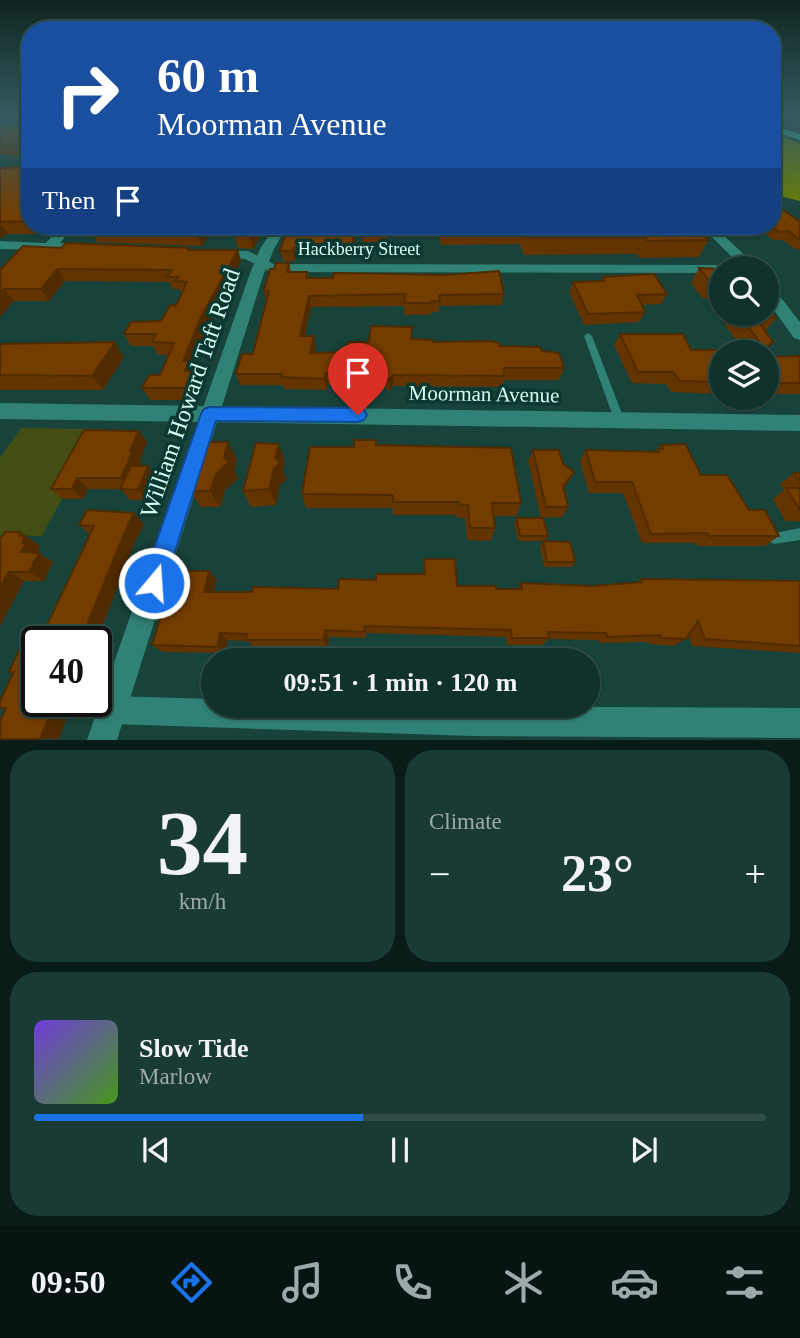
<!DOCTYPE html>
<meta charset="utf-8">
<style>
:root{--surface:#11322c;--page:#1a3a34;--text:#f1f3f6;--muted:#9caaa9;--line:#304d48;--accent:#1a73e8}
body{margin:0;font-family:Georgia,serif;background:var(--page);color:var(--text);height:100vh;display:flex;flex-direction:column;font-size:26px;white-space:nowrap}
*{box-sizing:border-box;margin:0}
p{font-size:23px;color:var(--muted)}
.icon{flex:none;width:38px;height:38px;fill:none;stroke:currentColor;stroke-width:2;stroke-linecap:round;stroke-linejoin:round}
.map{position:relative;height:740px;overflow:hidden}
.sheet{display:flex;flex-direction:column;gap:10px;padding:10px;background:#091c18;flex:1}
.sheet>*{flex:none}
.guide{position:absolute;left:21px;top:21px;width:760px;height:214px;border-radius:28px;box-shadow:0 2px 5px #0004,0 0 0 2px var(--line);background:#1a4fa0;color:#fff;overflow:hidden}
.tools{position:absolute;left:709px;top:256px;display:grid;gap:14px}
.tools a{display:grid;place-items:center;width:70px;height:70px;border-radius:50%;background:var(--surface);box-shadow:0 2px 5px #0004,0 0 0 2px var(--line);font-size:35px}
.speed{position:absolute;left:21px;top:626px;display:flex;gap:14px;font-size:35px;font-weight:700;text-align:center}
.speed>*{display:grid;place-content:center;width:91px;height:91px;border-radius:50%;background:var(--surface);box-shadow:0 2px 5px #0004,0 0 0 2px var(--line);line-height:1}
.speed .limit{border:4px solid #111;border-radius:10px;background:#fff;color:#111}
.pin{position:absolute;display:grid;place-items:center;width:60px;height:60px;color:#fff;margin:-72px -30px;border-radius:50% 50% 50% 0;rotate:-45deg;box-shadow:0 0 7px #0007}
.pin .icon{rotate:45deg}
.me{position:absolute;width:77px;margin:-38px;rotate:18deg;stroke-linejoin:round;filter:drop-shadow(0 0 5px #0008)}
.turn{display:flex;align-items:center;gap:24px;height:147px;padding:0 21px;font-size:32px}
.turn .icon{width:91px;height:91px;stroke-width:2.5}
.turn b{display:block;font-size:49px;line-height:60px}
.then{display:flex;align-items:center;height:66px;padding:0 21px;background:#0003;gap:14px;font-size:26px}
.big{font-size:52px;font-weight:700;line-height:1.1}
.sheet .card{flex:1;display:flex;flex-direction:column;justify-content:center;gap:10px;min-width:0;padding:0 24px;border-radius:28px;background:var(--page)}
.sheet .dial{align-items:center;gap:0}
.dial b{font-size:91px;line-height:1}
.song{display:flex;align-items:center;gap:21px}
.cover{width:84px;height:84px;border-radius:10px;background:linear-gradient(135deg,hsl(260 70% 55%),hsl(100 70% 35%))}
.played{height:7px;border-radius:4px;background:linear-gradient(90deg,var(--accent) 45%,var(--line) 45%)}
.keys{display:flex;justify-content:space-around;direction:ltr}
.heat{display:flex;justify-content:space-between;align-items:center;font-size:38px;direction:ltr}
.sheet .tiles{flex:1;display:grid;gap:10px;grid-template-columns:1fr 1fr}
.card:last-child{grid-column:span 2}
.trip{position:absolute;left:201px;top:648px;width:399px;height:70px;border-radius:35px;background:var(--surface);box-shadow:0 2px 5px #0004,0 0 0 2px var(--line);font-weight:700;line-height:70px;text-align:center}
.menu{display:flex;height:112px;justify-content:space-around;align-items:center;background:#071412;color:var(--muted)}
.menu .icon{width:49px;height:49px}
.menu .active{color:var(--accent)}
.menu b{font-size:32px;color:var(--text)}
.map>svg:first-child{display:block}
</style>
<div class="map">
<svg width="800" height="740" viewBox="0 0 800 740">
<rect width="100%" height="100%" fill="#17433b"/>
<!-- green -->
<path fill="#434e14" d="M21 428 99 429 42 536 0 535V458Z"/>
<!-- forest -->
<path fill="#6d8000" d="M772 133 800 143V201L772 194Z"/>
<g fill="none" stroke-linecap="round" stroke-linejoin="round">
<!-- service -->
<path fill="#308274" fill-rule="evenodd" d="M588 333 592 336 624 419 622 422 619 423 616 422 614 419 584 336Z
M800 528V540L774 544 770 542 768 538 770 534Z"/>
<!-- minor -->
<path fill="#308274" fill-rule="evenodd" d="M61 226H74L60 243 89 245V251L0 249V241L46 243Z
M217 250 248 251 274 264 721 265 727 268H721V273L271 272 245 259 212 257V251Z
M0 403 800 415V431L0 419Z
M112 696 214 699V705L800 708V738L472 736 112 724 102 720 98 710 102 700Z"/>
<!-- tertiary -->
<path fill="#308274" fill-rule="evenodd" d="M275 226H287L274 249 263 276 117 740H87L249 276 260 249Z
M701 226H714L758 268H743Z
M766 284 771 285 800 322V340L794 338 766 299Z"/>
<!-- trunk -->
<path fill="#38ceb6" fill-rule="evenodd" d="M772 125 800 134V140L772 131Z"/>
</g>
<!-- wall -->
<path fill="#643400" d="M0 126H30V156L0 155Z
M30 167V226H57L49 234H8L0 238V168Z
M800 222V249H795L783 240H773L756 226H772Z
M236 226H263L264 230 253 249 238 248 233 230Z
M362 226H388L387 242H362Z
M438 226H696L708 240 699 257 639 258 637 254 524 255 520 244 441 245Z
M213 228 202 246 97 242 90 230Z
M319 232H354L355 243 353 257 296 258 295 261H283L280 251Z
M61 248H189L190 250H238L241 261 206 329 192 366 195 373 194 376 198 383 191 400H150L142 388 160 375 169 355H158L153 346H131L124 334 161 321 176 306 181 293 179 289H173L169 282 65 281 49 301H14L0 317V270Z
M289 263 291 272H307L309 278 504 294 502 305 439 306V312H431L430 315H404V306L311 307 305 336H314L316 347 315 353 346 352 369 342 412 339 542 351 564 368 559 380H504L502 387 393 386 389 391 383 386 353 384H328L327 390 284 389 283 385H240L236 374 253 354 266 301 264 291 274 269Z
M699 268 721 269V313H766L776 318 765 331V352H721V394L672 392 665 384 632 383 614 345 620 334 691 350H743L706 298H702L691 283Z
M603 277 667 294 661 304 641 305 645 312 639 322 584 325 569 292 573 282 601 281Z
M0 344 124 357 103 390H0Z
M800 356V394H766V357Z
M139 431 147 442 140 460 141 462 140 466 157 478 148 500H130L121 489H88L83 499H63L51 489Z
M376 440V445L521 503 516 516H494L495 528 491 541 467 540 465 518H457V515H393V508H306L302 494 354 447Z
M661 445 749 510 779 536 765 546H697L696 543H642L623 493H589L580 461 586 450 655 452Z
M533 450 568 483 563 488 568 507 562 517 541 518 528 461Z
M237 459 234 471 238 479 225 490 220 507H201L190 491Z
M285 461 283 470 286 480 280 485 276 505 251 507 243 491Z
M794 473H800V521H785L773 499 784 490 780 484Z
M516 518 548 536 545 541H518L514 523Z
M144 524 134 544 96 642H39L90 534 79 525Z
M20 532 40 546 38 550 41 552 40 554 53 562 44 581H24L0 626V537Z
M543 541 575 562 572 567H544L540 546Z
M424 559 457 586 496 589H518L521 583 593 586 636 583 641 579 800 581V653L692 646 688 635 686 639 673 646 649 644V642L599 643 598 640 548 639 543 645H507L506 637 366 633V638L329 637 328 647 253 646 247 641 228 640 225 653 163 652 152 645 217 579 214 592H252L338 589 376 580 424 574Z"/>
<!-- shaded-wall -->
<path fill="#512b00" d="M0 224 8 234 0 238Z
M44 226H57L49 234Z
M203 226H212L213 228 202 246 197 234Z
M251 226H263L264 230 253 249 248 231Z
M316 226H320L317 242 315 232Z
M354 232 355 243 353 257 352 247Z
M294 247 296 258 295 261 293 251Z
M238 250 241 261 206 329 192 366 195 373 194 376 198 383 191 400 185 388V371L183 361 201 317Z
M57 269 65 281 49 301 41 289Z
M4 289 14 301 0 317V294Z
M309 296 311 307 302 347 300 336Z
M314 336 316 347 313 364 310 353Z
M115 342 124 357 103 390 92 376Z
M773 342 765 352H761L764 348Z
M326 373 328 384 327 390 325 379Z
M393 375V386L389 391V380Z
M139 431 147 442 140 460 141 462 130 489 121 478 130 451Z
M228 442 237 459 234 471 238 479 225 490 220 507 210 491 216 474 224 457Z
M279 444 285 461 283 470 286 480 280 485 276 505 269 489Z
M148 466 157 478 148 500 138 490Z
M574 472 568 483 557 497 563 486Z
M77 478 88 489 83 499 72 489Z
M134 513 144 524 134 544 96 642H80L124 534Z
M20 532 40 546 38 550 41 552 40 554 53 562 44 581 29 572 21 552 22 543 19 536Z
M209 571 217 579 212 600 204 592Z
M9 572 24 581 0 626V587Z
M325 630 329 637 328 647 324 640Z
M220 633 228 640 225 653 217 647Z
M55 702H73L59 739H40Z"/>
<!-- building -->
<path fill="#743d00" stroke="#512b00" stroke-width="2" d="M0 126H30V144H0Z
M30 167V221L0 222V168Z
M772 202 800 222V240L789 231 779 232 771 226Z
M93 226H203L197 234 90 230Z
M236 226H251L248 231 233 230Z
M288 226H316L315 232H354L352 247H294L293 251H280Z
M362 226H387L386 230H361Z
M442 226H696L708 240 647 241 645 237H528L524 227 442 228Z
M66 243 189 248 188 250H238L201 317 183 361H189L185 371H192L185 388H142L149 375H160L174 343 152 342 156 334H124L131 322 161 321 170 305 176 306 187 282 175 281 178 277H167L172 270 57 269 41 289H4L0 294V270L23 246 61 248Z
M276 263H289L287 272H307L306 278H333L334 273 446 275 499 271 504 294 439 295 440 301H431V303H404L405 294 309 296 300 336H314L310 353 346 352 348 342H369L371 326 412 327 411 339 433 340V342L491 341 499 343V346L540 347 542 351 559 353 564 368H504V376L393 375 389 380 382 374 352 373H326L325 379 281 377 282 374H236L242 354H253L269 291H264L270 269H274Z
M699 268 721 269V291L715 283H711Z
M654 274 667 294 637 295 645 312 588 314 573 282 605 281 603 277Z
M766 306 776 318H756L773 342 764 348 738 313H766Z
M620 334H683L691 350H744L745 352H721V382L680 381 673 372H638Z
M115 342 92 376 0 375V344Z
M800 356V383H766V357Z
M84 430 139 431 130 451H133L121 478H77L72 489H51Z
M354 440H376V445L511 448 521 503H492L495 528H470L468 505H460L459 502H393V495L302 494 310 447H354Z
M207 442H228L224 457 229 462 216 474 210 491H190Z
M256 443 279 444 275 458 280 463 274 469 269 489 243 491Z
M685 444 701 475H727L749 510H765L779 536H709L707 533 651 534 632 482H595L586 450 659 452 658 449H663L661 445Z
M533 450H559L563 464 574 472 563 486 568 507H546Z
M131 466H148L138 490 120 489Z
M794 473H800V482Z
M786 488H800V510Z
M87 510 134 513 124 534 80 642H39L94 526 79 525Z
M516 518H543L548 536H520Z
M5 532H20L19 536H25L22 543H26L21 552 39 553 29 572H9L0 587V537H2Z
M543 541 570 542 575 562H547Z
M424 559H455L457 586H496V589H522L521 583 593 586 642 582 641 579 800 581V646L705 639 698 621 686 639 661 638 660 635 607 637 606 633 548 632 549 638H512L511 630 365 626 364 632 325 630 324 640H246L247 634 220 633 217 647 152 645 175 571H209L204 592H252L253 587 338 589 339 579 376 580V574H425Z
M37 647V702H55L40 739H0V721L6 708H0V701L14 672H9L20 648H36Z"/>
<!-- sky -->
<linearGradient id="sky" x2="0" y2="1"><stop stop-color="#0d2520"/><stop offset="0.53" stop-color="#365b60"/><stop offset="1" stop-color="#365b60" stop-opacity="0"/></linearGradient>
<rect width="800" height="218" fill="url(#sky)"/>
<!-- route -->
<path fill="#1a73e8" stroke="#114b97" stroke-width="2" d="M210 407 358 408 364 410 367 415 364 420 358 422 216 421 165 583 162 591 154 594 146 591 142 583 201 414 204 409Z"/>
<g text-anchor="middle" stroke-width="7" stroke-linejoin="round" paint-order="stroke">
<!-- far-street labels -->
<g font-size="18" fill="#d5fcf2" stroke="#0b3831">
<text x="359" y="255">Hackberry Street</text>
</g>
<!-- street labels -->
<g font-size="21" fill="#d5fcf2" stroke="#0b3831">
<text transform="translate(484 394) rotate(1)" y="7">Moorman Avenue</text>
</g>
<!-- near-street labels -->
<g font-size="24" fill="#d5fcf2" stroke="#0b3831">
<text transform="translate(190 393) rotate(-71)" y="8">William Howard Taft Road</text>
</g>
</g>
</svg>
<div class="tools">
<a><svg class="icon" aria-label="search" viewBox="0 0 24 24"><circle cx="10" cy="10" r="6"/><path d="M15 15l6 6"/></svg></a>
<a><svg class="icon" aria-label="layers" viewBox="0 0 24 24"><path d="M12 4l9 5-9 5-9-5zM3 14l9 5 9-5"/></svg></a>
</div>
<div class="speed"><div class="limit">40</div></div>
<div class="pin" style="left:358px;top:415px;background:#d93025"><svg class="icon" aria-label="arrive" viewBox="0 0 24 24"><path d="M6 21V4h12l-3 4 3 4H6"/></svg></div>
<svg class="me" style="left:154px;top:583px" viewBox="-20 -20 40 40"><circle r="17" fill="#1a73e8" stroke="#fff" stroke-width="3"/><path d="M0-11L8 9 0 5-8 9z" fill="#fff"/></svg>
<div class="trip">09:51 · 1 min · 120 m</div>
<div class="guide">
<div class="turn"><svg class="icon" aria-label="right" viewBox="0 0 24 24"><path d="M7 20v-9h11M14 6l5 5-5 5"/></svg><div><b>60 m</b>Moorman Avenue</div></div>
<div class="then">Then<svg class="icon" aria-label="arrive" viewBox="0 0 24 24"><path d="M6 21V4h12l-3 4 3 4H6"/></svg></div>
</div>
</div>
<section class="sheet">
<div class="tiles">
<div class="card dial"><b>34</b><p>km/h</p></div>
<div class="card"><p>Climate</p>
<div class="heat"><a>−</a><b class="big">23°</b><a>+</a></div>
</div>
<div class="card">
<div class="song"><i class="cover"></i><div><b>Slow Tide</b><p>Marlow</p></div></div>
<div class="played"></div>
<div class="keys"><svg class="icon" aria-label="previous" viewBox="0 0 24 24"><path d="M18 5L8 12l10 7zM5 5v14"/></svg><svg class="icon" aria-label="pause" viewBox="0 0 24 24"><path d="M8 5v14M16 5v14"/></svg><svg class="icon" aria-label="next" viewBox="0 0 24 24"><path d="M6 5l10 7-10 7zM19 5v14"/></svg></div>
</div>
</div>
</section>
<nav class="menu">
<b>09:50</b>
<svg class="icon active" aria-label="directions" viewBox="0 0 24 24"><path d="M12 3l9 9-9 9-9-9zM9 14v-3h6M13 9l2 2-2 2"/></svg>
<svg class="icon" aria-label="music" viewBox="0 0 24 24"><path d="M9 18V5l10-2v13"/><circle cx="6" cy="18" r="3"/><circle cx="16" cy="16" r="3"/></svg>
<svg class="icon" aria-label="phone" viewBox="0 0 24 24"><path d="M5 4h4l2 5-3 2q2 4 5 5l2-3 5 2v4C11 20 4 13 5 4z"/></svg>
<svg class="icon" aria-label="climate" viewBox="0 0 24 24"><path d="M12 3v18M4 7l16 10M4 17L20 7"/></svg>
<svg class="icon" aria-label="car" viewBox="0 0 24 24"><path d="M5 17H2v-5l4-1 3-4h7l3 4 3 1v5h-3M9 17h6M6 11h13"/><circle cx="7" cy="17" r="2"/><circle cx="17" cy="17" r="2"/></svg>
<svg class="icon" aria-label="filters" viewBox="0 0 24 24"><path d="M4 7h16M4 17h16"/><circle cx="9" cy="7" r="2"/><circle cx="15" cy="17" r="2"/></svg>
</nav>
